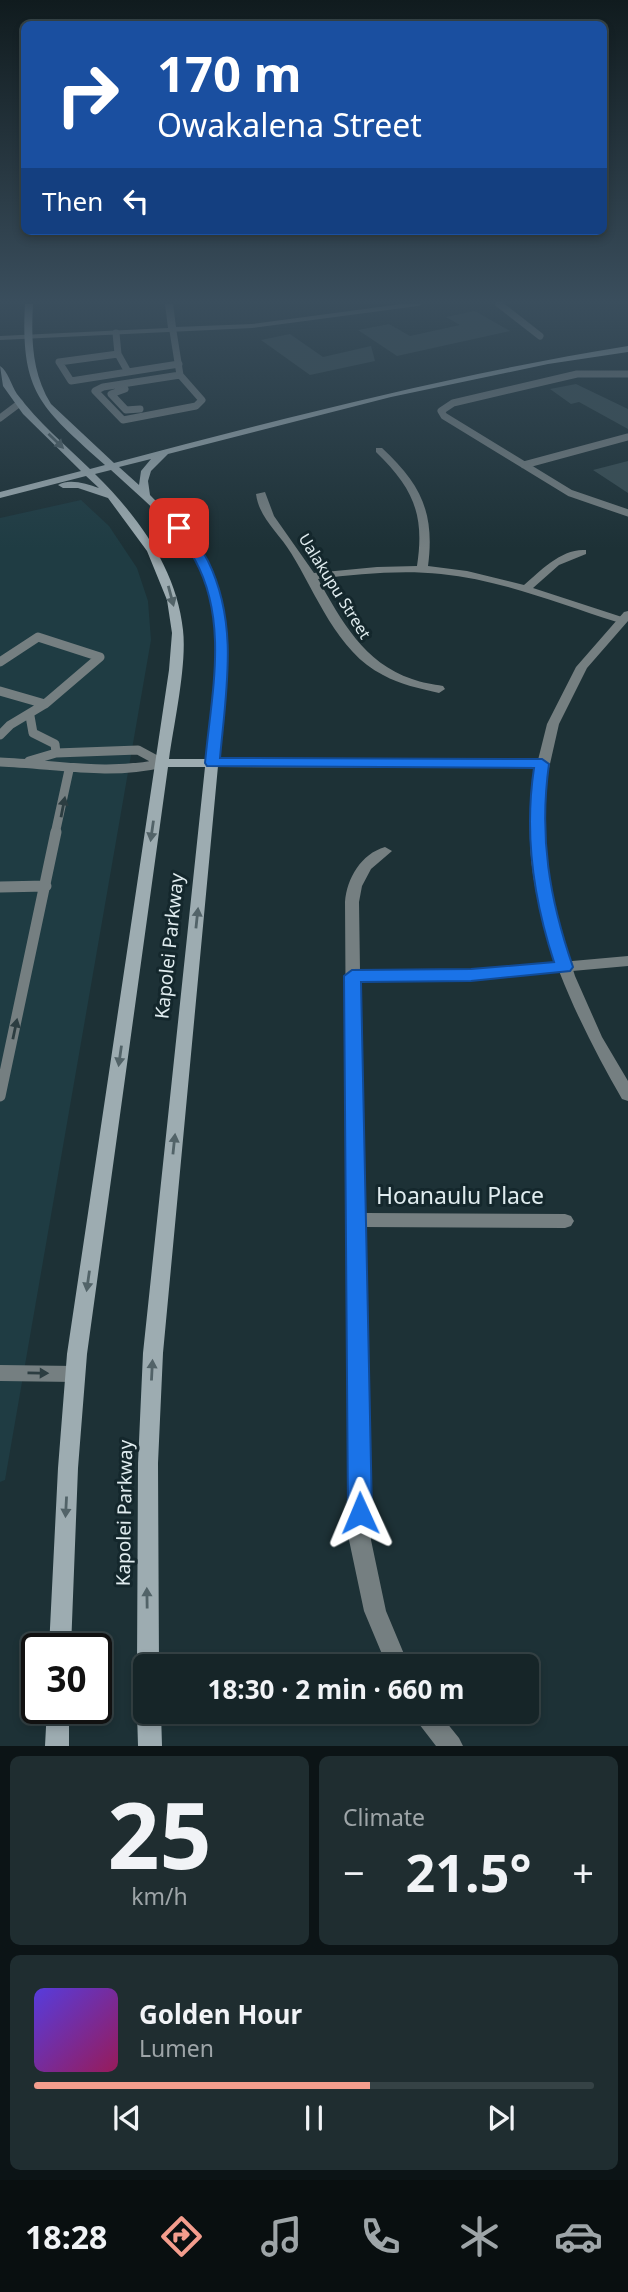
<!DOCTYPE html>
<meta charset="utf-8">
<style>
:root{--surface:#162528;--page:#1f2d30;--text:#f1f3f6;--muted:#9ea5a8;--line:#354245;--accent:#f49d8d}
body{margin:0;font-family:"Noto Sans",sans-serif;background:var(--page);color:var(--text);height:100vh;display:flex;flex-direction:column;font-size:26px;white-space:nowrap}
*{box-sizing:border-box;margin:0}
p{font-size:23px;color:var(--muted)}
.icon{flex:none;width:38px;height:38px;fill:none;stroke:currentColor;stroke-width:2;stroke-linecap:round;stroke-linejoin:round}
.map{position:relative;height:1746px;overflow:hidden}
.side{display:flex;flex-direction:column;gap:10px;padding:10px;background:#0c1416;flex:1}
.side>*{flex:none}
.guide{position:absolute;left:21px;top:21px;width:586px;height:214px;border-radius:10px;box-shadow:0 4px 10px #0003,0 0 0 2px var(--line);background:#1a4fa0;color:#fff;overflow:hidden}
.speed{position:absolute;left:21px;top:1633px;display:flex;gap:14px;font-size:35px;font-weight:700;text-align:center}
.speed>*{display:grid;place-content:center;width:91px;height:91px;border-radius:50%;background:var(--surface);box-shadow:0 4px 10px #0003,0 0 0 2px var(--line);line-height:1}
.speed .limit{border:4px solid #111;border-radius:10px;background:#fff;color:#111}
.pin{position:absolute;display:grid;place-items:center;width:60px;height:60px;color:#fff;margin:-30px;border-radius:14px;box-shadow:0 4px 10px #0006}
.me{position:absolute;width:77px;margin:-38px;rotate:359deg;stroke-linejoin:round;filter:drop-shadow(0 0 5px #0008)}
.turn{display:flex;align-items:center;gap:24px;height:147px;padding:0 21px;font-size:32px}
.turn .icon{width:91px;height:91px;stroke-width:2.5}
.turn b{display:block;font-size:49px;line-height:60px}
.then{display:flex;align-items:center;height:66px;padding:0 21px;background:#0003;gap:14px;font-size:26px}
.big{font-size:52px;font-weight:700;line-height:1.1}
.side .widget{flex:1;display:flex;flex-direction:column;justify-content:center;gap:10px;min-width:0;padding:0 24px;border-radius:10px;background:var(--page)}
.side .dial{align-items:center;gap:0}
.dial b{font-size:91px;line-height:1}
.song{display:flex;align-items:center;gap:21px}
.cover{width:84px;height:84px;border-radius:10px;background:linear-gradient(135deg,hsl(250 70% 55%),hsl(330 70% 35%))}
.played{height:7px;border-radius:4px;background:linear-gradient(90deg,var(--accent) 60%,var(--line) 60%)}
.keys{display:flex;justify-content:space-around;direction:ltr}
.heat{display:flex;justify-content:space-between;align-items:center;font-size:38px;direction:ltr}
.side .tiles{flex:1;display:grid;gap:10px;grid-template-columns:1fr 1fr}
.widget:last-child{grid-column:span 2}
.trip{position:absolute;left:133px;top:1654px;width:406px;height:70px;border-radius:10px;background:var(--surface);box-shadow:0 4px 10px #0003,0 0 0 2px var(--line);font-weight:700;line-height:70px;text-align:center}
.tab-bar{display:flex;height:112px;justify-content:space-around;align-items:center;background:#090f10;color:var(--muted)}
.tab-bar .icon{width:49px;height:49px}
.tab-bar .active{color:var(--accent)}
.tab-bar b{font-size:32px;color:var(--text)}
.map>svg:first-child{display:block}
</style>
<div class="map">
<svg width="628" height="1746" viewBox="0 0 628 1746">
<rect width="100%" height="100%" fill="#1d3136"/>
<!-- built -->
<path fill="#1f3c43" d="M81 500 109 526 137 568 148 601 151 640 5 1480 0 1482V518Z"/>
<!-- building -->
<path fill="#394e53" d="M475 311 510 331 397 356 358 330 389 324 410 336 460 325 446 317Z
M290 334 323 357 371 346 375 361 310 375 261 340Z
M576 384 628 409V429L579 402 571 404 550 389Z
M628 461V493L593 470Z"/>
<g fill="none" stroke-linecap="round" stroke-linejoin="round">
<!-- service-far3 -->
<path stroke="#757f81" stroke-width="7" d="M499 304 540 336
M173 331 180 375
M116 333 118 354 128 372 179 364
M118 354 59 362 71 381 128 372
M628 374H577L453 403 441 411 444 416 570 493 628 513
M180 375 202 400 196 406 123 420 95 391 103 387Z
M125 389 111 394 126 410 140 409
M0 418 20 403
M524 465 628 437"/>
<!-- service-far2 -->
<path stroke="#757f81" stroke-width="9" d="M0 662 38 637 100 657 45 704 10 725 0 735
M0 691 45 704
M30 716 33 733 55 744 56 753
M29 761 56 753 138 750 162 763
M0 762C55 764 108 776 162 763
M55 834 69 770"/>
<!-- service-far1 -->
<path stroke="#757f81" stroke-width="11" d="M0 887 46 886
M0 1096 56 832"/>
<!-- service -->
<path stroke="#757f81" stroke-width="16" d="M0 1373 76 1374"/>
<!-- minor -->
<path fill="#757f81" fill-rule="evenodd" d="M165 304H173L176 327 252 324 402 304H422L418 306 252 328 0 340V336L168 328Z
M376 448H382C421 484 435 513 428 566L467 571 524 585C540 571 562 548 586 550V554L559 565 533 588 625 618V622H617C559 604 502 580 441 574 400 570 359 574 318 579 341 620 364 663 412 679 422 683 433 684 443 686L445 689 439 693C419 688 401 685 383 675 337 652 316 593 291 553 279 533 259 518 256 494L265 492 274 516 314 573 377 567 417 566C425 514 413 488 376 452Z
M385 847 392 851 371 869 362 886 359 902 360 971 471 970 628 956V966L471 980 361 981 365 1213 565 1214 571 1216 574 1221 571 1226 565 1228 365 1227 371 1540 386 1611 409 1666H387L364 1611 349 1540 345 902C347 878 361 854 385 847Z
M412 1712H438L459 1738 463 1746H436L416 1720Z"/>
<!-- tertiary -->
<path fill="#757f81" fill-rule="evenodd" d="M628 611V621L587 668 559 724 545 786 544 849 555 913 575 976 602 1037 628 1081V1101L622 1099C567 1003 509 882 537 768L212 767 206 763 212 759 538 760 547 724 576 667 624 612Z"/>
<!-- secondary -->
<path fill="#9dacb1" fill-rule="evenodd" d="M25 304H33C31 340 32 373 51 404L114 463C284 418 454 374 628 346V352L548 364 391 397 168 454 151 471 148 481 150 495 184 530 202 554 215 578 223 604 227 635V670L163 1353 158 1463 159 1666H145V1676L140 1674 137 1666 138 1463 143 1353 205 767H168L87 1354 78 1468 71 1648H49L58 1468 67 1354 169 670 172 633 167 600 147 551 108 498 78 488H63L58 485C70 478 86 484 99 488L86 476 0 498V492L81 471 23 414 3 386 0 366C8 371 11 385 17 394 38 422 65 445 90 469L105 465C42 408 20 394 25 304ZM151 459 141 471 139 485 119 467ZM111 470C139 496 172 522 192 555 230 617 213 692 206 759H169C174 723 187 665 183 630 177 569 137 515 95 474Z
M145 1702V1712H161L162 1746H138L137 1712 141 1704Z
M47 1708H69V1746H45Z"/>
</g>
<!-- one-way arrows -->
<defs><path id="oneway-solid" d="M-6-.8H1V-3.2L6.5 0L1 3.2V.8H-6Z" transform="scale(1.75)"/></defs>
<g fill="#526368">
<use href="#oneway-solid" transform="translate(56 441) rotate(44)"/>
<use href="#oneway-solid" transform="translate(171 596) rotate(75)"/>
<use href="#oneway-solid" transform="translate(152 831) rotate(98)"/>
<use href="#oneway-solid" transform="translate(197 918) rotate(-84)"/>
<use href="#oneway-solid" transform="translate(120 1056) rotate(98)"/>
<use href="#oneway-solid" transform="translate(174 1144) rotate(-84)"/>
<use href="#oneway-solid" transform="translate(88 1281) rotate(98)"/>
<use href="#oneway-solid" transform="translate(152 1370) rotate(-87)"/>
<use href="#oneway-solid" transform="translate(66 1507) rotate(93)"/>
<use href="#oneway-solid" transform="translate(147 1598) rotate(-91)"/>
</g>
<g fill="#2c3d41">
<use href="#oneway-solid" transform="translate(63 807) rotate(-79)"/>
<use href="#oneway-solid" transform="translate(15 1029) rotate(-78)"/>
<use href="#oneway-solid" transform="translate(38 1373) rotate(1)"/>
</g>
<!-- sky -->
<linearGradient id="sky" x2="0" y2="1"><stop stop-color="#101b1e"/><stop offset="0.55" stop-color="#3a4e5d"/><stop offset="1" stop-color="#3a4e5d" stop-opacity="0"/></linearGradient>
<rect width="628" height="548" fill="url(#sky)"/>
<!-- route -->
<path fill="#1a73e8" stroke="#114b97" stroke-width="2" d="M175 525H183C191 537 202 549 208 561 239 624 226 691 220 758L542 759 549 764C539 836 549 898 573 967L570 971 471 981 361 982 372 1513 368 1521 360 1524 351 1521 348 1513 344 976 352 970 471 969 554 962C533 898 524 834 534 768L207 766 205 763C211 696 229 622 195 560 189 549 180 538 173 528Z"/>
<g text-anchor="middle" stroke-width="6" stroke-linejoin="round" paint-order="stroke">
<!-- far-street labels -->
<g font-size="16" fill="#e0ecef" stroke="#14272c">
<text transform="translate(335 586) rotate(58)" y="6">Ualakupu Street</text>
</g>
<!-- street labels -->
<g font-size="19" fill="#e0ecef" stroke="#14272c">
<text transform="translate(169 946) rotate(-84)" y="7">Kapolei Parkway</text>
<text transform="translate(124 1513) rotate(-89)" y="7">Kapolei Parkway</text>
</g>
<!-- near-street labels -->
<g font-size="23" fill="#e0ecef" stroke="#14272c">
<text x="460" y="1204">Hoanaulu Place</text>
</g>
</g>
</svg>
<div class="speed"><div class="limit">30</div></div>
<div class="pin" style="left:179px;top:528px;background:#d93025"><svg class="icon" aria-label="arrive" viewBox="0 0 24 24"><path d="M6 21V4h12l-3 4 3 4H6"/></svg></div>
<svg class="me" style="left:360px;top:1513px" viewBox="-20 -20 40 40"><path d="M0-17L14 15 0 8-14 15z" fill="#1a73e8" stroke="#fff" stroke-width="4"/></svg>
<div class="trip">18:30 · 2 min · 660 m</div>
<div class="guide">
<div class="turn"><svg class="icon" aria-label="right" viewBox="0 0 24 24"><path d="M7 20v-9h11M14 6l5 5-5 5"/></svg><div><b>170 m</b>Owakalena Street</div></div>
<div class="then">Then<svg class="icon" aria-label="left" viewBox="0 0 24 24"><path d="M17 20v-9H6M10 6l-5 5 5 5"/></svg></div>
</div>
</div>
<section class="side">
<div class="tiles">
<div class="widget dial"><b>25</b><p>km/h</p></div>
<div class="widget"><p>Climate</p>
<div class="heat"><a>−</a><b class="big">21.5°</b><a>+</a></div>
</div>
<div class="widget">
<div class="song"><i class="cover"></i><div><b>Golden Hour</b><p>Lumen</p></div></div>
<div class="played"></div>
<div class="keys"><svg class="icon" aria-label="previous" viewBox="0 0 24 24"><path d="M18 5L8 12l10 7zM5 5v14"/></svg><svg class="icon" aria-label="pause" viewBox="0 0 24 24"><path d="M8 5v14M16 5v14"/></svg><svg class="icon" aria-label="next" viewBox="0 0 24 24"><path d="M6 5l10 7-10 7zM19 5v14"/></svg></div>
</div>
</div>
</section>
<nav class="tab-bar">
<b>18:28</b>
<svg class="icon active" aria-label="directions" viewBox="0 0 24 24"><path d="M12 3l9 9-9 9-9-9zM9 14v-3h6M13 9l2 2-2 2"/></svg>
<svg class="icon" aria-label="music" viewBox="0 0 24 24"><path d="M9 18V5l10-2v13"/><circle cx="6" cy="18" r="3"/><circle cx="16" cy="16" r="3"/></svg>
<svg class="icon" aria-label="phone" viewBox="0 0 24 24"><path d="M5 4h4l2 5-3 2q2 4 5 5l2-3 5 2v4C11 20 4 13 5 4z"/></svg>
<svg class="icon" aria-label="climate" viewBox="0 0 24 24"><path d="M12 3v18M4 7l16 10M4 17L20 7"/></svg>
<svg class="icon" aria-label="car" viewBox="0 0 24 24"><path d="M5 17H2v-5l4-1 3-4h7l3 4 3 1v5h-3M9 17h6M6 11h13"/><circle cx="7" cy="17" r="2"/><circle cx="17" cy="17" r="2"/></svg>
</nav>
